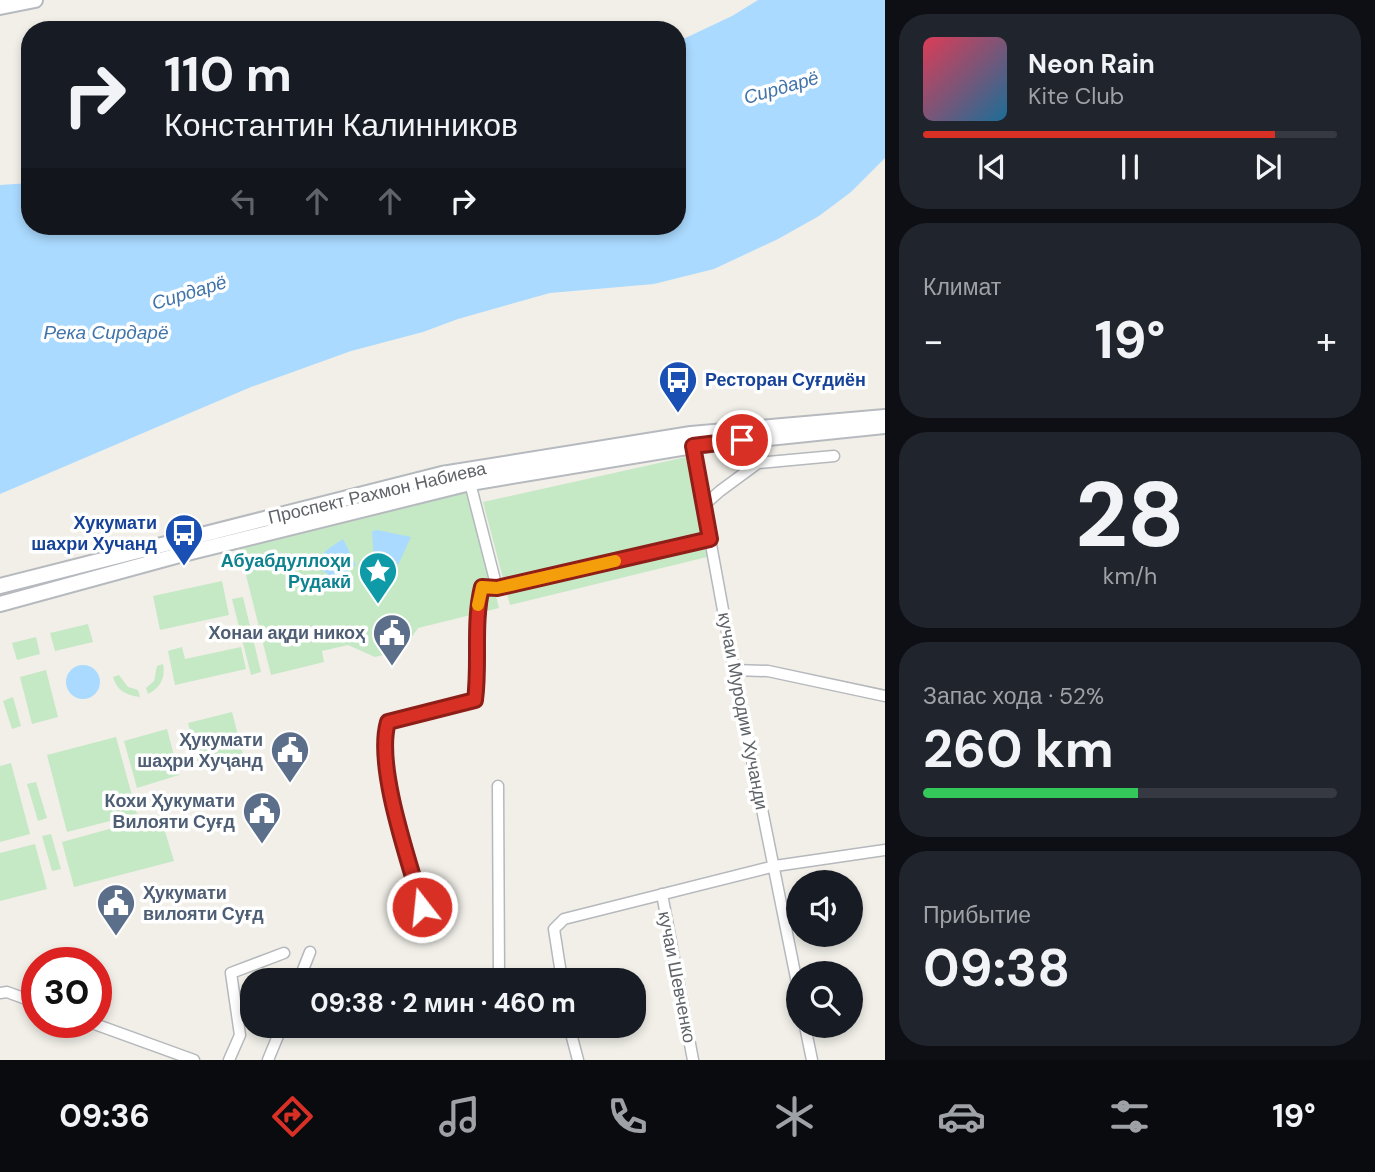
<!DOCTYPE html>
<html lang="ru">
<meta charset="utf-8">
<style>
:root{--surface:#171b24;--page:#20242c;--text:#f1f3f6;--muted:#9ea1a6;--line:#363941;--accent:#d93025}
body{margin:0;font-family:"DM Sans",sans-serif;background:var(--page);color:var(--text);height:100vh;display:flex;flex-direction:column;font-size:26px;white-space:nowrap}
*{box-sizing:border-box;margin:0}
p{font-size:23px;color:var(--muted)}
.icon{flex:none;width:38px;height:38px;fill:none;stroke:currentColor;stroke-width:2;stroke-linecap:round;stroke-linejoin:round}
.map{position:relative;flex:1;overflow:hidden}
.details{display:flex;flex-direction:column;gap:14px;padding:14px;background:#0d0f14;width:490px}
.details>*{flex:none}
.banner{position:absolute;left:21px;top:21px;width:665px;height:214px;border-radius:28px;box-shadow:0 4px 10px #0003;background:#171b24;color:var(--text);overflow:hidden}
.tools{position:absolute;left:786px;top:870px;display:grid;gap:14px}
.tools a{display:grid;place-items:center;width:77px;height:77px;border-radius:50%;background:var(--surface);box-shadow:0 4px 10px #0003;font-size:35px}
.speed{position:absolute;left:21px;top:947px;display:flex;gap:14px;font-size:35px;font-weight:700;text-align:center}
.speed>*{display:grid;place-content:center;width:91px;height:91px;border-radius:50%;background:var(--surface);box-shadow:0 4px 10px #0003;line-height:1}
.speed .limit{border:10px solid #d22;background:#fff;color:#111}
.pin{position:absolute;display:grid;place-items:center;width:60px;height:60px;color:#fff;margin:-30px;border:4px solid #fff;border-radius:50%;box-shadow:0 2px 7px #0007}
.me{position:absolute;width:77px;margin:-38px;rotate:344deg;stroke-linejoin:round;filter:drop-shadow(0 0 5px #0008)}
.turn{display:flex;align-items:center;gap:24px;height:147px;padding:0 28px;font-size:32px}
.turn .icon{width:91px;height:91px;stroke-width:2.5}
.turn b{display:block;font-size:49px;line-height:60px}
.lanes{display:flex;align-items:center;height:66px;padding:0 28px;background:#0003;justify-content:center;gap:35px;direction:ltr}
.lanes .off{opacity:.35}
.big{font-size:52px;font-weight:700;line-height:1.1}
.details .card{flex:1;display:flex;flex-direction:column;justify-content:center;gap:10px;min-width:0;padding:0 24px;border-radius:28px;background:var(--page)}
.details .dial{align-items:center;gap:0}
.dial b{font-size:91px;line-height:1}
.song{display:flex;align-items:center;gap:21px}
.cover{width:84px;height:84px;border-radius:10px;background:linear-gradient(135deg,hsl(350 70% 55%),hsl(200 70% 35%))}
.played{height:7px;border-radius:4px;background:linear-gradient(90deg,var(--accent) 85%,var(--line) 85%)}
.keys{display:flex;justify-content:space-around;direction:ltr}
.heat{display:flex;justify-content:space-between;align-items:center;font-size:38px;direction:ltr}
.charge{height:10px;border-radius:5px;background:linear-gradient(90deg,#34c759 52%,var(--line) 0)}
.trip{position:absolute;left:240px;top:968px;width:406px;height:70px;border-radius:28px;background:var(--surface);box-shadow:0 4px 10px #0003;font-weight:700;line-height:70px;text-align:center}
.dock{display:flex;height:112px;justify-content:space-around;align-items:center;background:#090b0e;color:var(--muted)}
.dock .icon{width:49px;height:49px}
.dock .selected{color:var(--accent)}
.dock b{font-size:32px;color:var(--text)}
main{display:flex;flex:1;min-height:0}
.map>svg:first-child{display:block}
</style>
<main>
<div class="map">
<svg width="885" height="1060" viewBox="0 0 885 1060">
<rect width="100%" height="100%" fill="#f1efe8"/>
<!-- green -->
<path fill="#c5e8c5" d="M686 457 707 557 510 605 483 502Z
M470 491 499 608 418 628 403 650 375 657 348 645 322 651 324 662 271 675 239 547Z
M222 581 229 615 160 630 153 596Z
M243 597 261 672 251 675 232 599Z
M88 624 93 642 55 651 50 633Z
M36 637 40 654 17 660 12 643Z
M182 647 185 659 241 647 246 669 175 685 168 651Z
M163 664C166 678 160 688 148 694L146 688 154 681 157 666Z
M46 670 58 717 32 724 20 677Z
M119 675 128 687 138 690 140 697C126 695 117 691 113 677Z
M13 697 21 726 12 729 3 701Z
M232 712 244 758 200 769 188 723Z
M167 729 179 775 137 788 124 741Z
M116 737 137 814 67 832 47 755Z
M11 763 30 834 0 842V766Z
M36 782 47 818 38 821 27 784Z
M160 815 174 861 74 887 62 842Z
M51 834 61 869 52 871 42 836Z
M35 844 47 889 0 901V853Z"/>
<!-- water -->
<path fill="#aadaff" d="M758 0H885V158L851 192 819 216 778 239 714 269 654 284 550 293 458 319 423 332 351 351 251 387 0 494V185L30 183V226H677V42L732 16Z
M377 530 411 537 398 565 390 561 374 560 372 531Z
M343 539 356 565 337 580 312 564 328 549Z
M66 682a17 17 0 1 1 34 0a17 17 0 1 1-34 0Z"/>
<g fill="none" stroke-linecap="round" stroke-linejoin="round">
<!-- street casing -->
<g stroke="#b5b8bc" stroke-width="13">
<path id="street" d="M692 441 734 670 798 988
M470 483 497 588
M703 506 720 491 758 463 834 456
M734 670 768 671 885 696
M498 786 499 980
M662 894 693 1060
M428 930C415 881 375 768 388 722L475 700C480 662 473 624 482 587L497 588 710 539
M299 980 310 952
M562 980 554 929 564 919 775 866 885 850
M0 993 7 992 37 1003
M89 1022 194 1060
M569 1026 578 1060
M805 1026 812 1060
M229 1060 240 1035 231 973 284 953
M268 1060 282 1026"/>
</g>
<!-- secondary casing -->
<g stroke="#b6babf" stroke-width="18">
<path id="secondary" d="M0 7 35 0
M0 586 442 474 691 434 885 417
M0 604 183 554 470 483 693 446 885 426"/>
</g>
<!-- street -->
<use href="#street" stroke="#fff" stroke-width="10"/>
<!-- secondary -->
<use href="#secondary" stroke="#fff" stroke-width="14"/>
</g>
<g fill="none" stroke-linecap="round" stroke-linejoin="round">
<!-- route casing -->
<g stroke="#8d1f18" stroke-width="18">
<path id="route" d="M422 907C409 861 375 766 388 722L475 700C480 662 473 624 482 587L497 588 710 539 693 446 742 440"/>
</g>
<!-- route -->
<use href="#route" stroke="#d93025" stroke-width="12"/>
<!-- slow -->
<path stroke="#f59e0b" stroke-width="12" d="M478 605 482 587 497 588 615 561"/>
</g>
<!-- icons -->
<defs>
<g id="bus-pin" transform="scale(2.0125)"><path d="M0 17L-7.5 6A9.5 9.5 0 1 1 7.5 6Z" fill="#1a4fb4" stroke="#fff"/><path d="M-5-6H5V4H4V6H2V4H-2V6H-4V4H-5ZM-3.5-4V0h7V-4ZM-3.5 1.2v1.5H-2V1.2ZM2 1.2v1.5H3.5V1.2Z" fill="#fff"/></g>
<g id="sight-pin" transform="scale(2.0125)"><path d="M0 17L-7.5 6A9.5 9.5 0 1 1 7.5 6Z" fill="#0f9aa8" stroke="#fff"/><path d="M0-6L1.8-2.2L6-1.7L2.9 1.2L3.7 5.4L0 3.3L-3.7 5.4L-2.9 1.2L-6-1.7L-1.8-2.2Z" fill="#fff"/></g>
<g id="civic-pin" transform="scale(2.0125)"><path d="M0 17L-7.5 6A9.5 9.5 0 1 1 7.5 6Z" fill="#5c6f8a" stroke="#fff"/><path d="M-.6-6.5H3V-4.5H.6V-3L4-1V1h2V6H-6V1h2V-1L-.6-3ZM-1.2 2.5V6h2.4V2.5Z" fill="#fff"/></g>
</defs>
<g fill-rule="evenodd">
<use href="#bus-pin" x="678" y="380"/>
<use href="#bus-pin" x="184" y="533"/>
<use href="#sight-pin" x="378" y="571"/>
<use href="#civic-pin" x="392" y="633"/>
<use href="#civic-pin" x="290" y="750"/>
<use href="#civic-pin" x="262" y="811"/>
<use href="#civic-pin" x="116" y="903"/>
</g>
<g text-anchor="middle" stroke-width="7" stroke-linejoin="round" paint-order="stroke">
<!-- transit labels -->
<g font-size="18" font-weight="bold" fill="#164399" stroke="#fff" text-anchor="start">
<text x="705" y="386">Ресторан Суғдиён</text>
<text x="157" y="529" text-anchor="end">Хукумати<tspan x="157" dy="21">шахри Хучанд</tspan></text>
</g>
<!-- street labels -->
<g font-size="18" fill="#5f6368" stroke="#fff">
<text transform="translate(377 493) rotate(-13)" y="6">Проспект Рахмон Набиева</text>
<text transform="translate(743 711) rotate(79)" y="6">кучаи Муродии Хучанди</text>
<text transform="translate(677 977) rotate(79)" y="6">кучаи Шевченко</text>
</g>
<!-- culture labels -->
<g font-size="18" font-weight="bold" fill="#0d838f" stroke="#fff" text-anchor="end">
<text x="351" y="567">Абуабдуллоҳи<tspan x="351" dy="21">Рудакӣ</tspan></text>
</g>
<!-- service labels -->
<g font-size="18" font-weight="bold" fill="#4e5e75" stroke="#fff" text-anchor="end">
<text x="365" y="639">Хонаи ақди никоҳ</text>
<text x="263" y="746">Ҳукумати<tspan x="263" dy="21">шаҳри Хуҷанд</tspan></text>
<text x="235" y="807">Кохи Ҳукумати<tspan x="235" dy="21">Вилояти Суғд</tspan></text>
<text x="143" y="899" text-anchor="start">Ҳукумати<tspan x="143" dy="21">вилояти Суғд</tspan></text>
</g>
<!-- water labels -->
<g font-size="19" font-style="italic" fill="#4174aa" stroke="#fff">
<text transform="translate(781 87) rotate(-16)" y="7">Сирдарё</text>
<text transform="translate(189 292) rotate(-17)" y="7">Сирдарё</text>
<text x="106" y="339">Река Сирдарё</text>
</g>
</g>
</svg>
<div class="tools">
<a><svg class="icon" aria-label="sound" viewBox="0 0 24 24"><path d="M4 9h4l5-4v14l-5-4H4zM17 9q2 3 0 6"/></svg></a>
<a><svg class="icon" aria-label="search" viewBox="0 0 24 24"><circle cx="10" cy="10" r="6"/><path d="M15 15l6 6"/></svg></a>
</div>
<div class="speed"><div class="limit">30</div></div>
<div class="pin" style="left:742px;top:440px;background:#d93025"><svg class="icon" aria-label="arrive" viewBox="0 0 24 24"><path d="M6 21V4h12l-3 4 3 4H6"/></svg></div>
<svg class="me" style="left:422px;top:907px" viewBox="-20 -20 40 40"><circle r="17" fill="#d93025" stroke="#fff" stroke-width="3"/><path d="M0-11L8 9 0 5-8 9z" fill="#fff"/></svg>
<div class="trip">09:38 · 2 мин · 460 m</div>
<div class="banner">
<div class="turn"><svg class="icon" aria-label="right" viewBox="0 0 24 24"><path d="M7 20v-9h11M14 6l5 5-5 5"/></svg><div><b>110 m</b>Константин Калинников</div></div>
<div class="lanes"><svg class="icon off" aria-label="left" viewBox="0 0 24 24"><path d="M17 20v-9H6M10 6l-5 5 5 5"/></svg><svg class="icon off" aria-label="ahead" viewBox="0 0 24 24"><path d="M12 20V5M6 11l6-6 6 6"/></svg><svg class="icon off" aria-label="ahead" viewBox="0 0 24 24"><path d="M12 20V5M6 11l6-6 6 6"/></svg><svg class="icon" aria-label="right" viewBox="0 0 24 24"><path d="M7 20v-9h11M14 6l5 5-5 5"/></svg></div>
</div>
</div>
<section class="details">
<div class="card">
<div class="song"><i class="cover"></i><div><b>Neon Rain</b><p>Kite Club</p></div></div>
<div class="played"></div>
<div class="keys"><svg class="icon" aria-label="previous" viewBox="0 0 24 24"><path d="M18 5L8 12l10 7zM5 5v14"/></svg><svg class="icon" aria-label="pause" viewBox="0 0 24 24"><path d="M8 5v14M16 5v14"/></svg><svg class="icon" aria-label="next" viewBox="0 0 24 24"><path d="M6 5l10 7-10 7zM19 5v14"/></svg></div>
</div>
<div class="card"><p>Климат</p>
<div class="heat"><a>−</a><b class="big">19°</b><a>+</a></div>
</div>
<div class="card dial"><b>28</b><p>km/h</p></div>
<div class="card"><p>Запас хода · 52%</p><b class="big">260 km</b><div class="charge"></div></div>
<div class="card"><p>Прибытие</p><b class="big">09:38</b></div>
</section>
</main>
<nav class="dock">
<b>09:36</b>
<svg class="icon selected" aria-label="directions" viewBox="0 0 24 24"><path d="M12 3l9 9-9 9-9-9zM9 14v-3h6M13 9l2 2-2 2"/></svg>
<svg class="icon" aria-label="music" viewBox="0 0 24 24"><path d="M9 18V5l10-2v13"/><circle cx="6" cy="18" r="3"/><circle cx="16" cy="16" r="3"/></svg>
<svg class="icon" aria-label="phone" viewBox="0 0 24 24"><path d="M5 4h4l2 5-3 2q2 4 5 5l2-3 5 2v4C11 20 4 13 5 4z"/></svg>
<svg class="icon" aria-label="climate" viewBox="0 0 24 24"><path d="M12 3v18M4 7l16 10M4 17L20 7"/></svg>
<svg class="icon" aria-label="car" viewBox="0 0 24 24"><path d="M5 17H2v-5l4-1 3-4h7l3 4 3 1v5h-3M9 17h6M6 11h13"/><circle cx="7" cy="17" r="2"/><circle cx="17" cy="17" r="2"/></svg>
<svg class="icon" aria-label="filters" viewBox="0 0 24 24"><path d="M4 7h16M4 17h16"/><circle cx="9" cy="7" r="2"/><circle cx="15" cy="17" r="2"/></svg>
<b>19°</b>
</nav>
